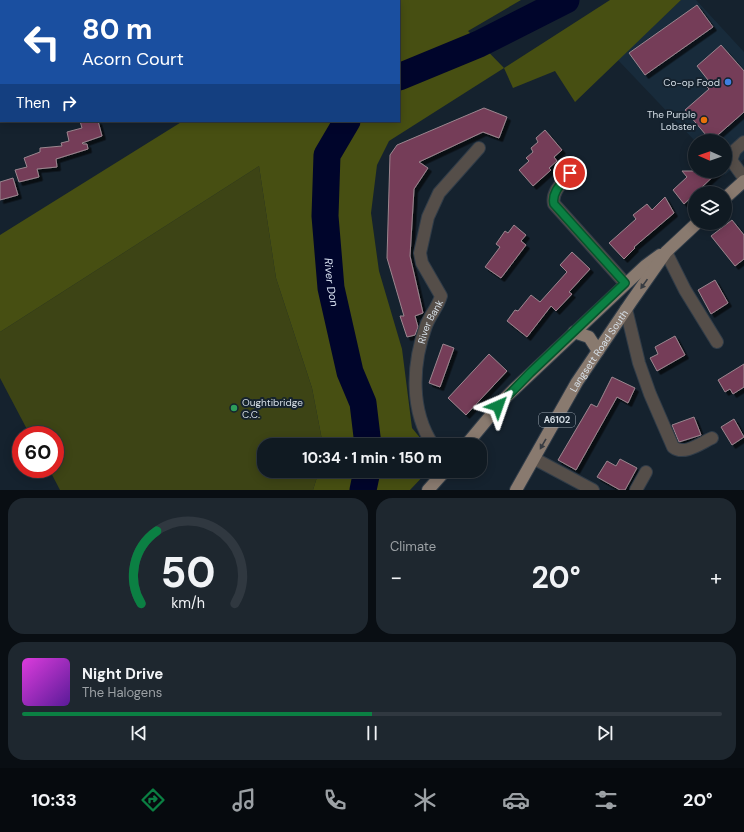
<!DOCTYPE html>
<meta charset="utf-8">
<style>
:root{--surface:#101a22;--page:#1e272f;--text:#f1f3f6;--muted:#9ca1a5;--line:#303840;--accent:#0b8043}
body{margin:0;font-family:"DM Sans",sans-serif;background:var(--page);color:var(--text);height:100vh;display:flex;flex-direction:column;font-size:15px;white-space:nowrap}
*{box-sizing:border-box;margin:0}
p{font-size:13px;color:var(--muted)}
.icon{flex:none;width:22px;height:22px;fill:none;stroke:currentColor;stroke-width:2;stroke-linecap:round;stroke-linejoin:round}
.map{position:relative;height:490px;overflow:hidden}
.sheet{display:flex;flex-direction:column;gap:8px;padding:8px;background:#090e13;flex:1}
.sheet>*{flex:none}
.top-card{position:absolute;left:0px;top:0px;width:400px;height:122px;box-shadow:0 2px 10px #0003,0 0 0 1px var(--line);background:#1a4fa0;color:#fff;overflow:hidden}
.needle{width:26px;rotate:272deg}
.controls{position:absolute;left:688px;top:134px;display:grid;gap:8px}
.controls a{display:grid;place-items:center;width:44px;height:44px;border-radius:50%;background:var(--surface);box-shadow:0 2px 10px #0003,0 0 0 1px var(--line);font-size:20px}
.speed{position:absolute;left:12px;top:426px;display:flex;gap:8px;font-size:20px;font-weight:700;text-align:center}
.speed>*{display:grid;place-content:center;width:52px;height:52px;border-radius:50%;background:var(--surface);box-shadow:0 2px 10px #0003,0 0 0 1px var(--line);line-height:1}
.speed .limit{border:6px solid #d22;background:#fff;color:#111}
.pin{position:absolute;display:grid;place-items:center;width:34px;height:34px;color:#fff;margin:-17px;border:2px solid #fff;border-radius:50%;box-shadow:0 1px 4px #0007}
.me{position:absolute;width:44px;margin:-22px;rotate:43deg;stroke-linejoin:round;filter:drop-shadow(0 0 3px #0008)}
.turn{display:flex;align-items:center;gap:14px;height:84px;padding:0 16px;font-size:18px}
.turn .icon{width:52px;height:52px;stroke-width:2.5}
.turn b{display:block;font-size:28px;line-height:34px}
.then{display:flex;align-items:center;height:38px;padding:0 16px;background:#0003;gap:8px;font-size:15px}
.big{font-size:30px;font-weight:700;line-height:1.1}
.sheet .widget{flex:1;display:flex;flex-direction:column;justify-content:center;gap:6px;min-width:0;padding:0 14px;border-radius:16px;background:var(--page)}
.sheet .dial{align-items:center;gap:0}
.dial svg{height:104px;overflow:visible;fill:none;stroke:var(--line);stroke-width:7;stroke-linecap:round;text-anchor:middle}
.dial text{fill:var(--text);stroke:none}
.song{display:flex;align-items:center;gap:12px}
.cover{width:48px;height:48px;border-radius:6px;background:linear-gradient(135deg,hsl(300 70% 55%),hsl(270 70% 35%))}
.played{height:4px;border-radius:2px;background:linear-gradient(90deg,var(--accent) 50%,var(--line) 50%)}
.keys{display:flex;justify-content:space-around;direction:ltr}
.heat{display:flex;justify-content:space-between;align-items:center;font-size:22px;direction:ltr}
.sheet .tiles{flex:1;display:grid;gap:8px;grid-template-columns:1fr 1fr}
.widget:last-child{grid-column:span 2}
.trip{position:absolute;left:257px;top:438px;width:230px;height:40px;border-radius:16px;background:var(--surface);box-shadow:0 2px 10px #0003,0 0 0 1px var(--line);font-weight:700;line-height:40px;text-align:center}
.tabs{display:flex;height:64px;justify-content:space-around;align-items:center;background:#060a0e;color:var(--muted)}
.tabs .icon{width:28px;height:28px}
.tabs .on{color:var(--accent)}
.tabs b{font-size:18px;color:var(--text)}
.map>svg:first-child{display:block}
</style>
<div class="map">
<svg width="744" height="490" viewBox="0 0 744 490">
<defs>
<filter id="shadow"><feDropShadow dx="3.5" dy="3.5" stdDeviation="0" flood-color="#0009"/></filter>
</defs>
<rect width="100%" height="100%" fill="#15222e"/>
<!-- built -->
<path fill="#182b3b" d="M681 0H696L744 52V159L725 175 722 171H725V141H695L618 60Z"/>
<!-- green -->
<path fill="#3d4415" d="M259 166 276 278 312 388 323 445H264V471H319L313 490H60L49 469H55V435H30L0 378V332Z"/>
<!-- forest -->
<path fill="#474f12" d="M311 0H521L468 31 504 68 610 0H681L575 102 555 71 513 88 504 68 389 141 377 165 371 213 379 271 402 349 412 428 426 445H323L312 388 276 278 259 166 0 332V235L183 121H399V1H310Z
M319 471H428L410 490H313Z"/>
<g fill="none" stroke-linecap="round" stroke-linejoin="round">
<!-- river -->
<g stroke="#00052b" stroke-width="27">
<path d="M399 77 479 44 566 0"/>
<path id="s1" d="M347 121 327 155 325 216 331 288 350 372 363 403 368 445"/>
<path d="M363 490 367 471"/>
</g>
</g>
<!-- building -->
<path fill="#743e58" stroke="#9c868f" filter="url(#shadow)" d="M697 5 713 27 645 75 629 53Z
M721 45 744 71V112L711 141 685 110 709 89 704 84 708 80 697 66Z
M484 108 507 117 499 138 483 132 419 162 428 168 414 189 410 256 423 313 415 316 418 327 415 335 407 337 400 316H404L387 258 390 155 397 145Z
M80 121H98L102 136 82 143 83 144H87L88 149 56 159 57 167 37 169 39 177 19 182 15 170 27 167 24 158 40 152V148L62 146 61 143 69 141 67 132 82 128Z
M545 130 562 150 554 157 557 161 549 168 551 170 533 186 519 170 529 161 526 158 533 152 531 148 538 142 536 138Z
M682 171H719L684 204 673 190 687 177Z
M13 178 18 195 0 200V182Z
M665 197 674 213 634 247 635 248 624 259 609 243 636 219 633 215 647 204 652 210Z
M732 220 744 235V259L735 266 711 236Z
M514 225 526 235 521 241 526 245 501 278 485 267 500 247 496 244 505 231 508 233Z
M572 252 590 269 569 292 572 294 556 311 551 306 527 337 507 321 515 310 518 311 531 295 540 302 567 272 560 265Z
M715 280 728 303 711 314 698 290Z
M675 336 685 355 657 371 650 358 658 354 655 347Z
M443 344 454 348 440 387 429 383Z
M489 354 507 371 466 415 448 398Z
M744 364V387L733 394 730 389 725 392 718 380Z
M612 377 635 388 628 403 617 397 576 470 558 460 591 404 597 407Z
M694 417 701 435 679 442 672 425Z
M734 419 744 437 732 445 721 427Z
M620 459 637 468 625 490H620L597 477 607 461 616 466Z"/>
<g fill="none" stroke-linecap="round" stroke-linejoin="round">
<!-- minor casing -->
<g stroke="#303c48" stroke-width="14">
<g id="minor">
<path d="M59 0 60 1"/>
<path d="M196 0V1"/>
<path d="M8 1 10 0"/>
<path d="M744 142 735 150 731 160 744 178"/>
<path d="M570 173C563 182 551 192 554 204L625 283"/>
<path d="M666 252 685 290 717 342"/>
<path d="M626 309 639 363 650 394 673 447C684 456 701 443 712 438"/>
<path id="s2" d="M433 445C410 411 412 364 426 326 430 315 438 307 441 296L422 263 420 253 428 217 439 193 479 148"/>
<path d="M535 459 593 490"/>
<path d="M636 490 646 472"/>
</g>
</g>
<!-- major casing -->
<g stroke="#303c48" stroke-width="14">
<g id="major">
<path d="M725 198 744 181"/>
<path d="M574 332 589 337 598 351"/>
<path d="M466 445 506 397 645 266 660 255"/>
<path d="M428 490 445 471"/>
<path id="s3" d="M516 490 577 382 631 302 666 252 697 223"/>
</g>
</g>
<!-- minor -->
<use href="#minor" stroke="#554e49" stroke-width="12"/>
<!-- major -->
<use href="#major" stroke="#897a6f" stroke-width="12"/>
</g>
<!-- one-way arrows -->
<defs><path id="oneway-solid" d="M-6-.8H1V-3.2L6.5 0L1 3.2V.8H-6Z"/></defs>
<g fill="#383c42">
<use href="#oneway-solid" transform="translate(644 284) rotate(125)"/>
<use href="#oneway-solid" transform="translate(543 444) rotate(120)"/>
</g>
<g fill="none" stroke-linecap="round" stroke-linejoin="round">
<!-- route casing -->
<g stroke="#07532c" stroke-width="10">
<path id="route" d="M498 406 530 373 625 283 554 204C551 192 563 182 570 173"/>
</g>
<!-- route -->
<use href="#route" stroke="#0b8043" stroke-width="7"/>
</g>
<!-- markers -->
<circle fill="#3f7fe0" stroke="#15222e" stroke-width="1.5" cx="728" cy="82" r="4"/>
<circle fill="#e8710a" stroke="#15222e" stroke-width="1.5" cx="704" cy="120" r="4"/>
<circle fill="#2e9e5b" stroke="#15222e" stroke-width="1.5" cx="234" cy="408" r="4"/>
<g text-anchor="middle" stroke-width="4" stroke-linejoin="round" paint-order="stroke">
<!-- shield labels -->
<rect fill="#15222e" stroke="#9ca6b0" stroke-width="1" x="539" y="413" width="36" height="14" rx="3"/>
<g font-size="9" font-weight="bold" fill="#d6dfe7">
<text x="557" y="423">A6102</text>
</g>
<!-- poi labels -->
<g font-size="10" fill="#d6dfe7" stroke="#15222e" text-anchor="end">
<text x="720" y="86">Co-op Food</text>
<text x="696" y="118">The Purple<tspan x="696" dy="12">Lobster</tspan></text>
<text x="242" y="406" text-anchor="start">Oughtibridge<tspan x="242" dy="12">C.C.</tspan></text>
</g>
<!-- street labels -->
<g font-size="10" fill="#d6dfe7" stroke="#15222e">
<text dy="4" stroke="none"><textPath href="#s2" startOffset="129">River Bank</textPath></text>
<text dy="4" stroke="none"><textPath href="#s3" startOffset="162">Langsett Road South</textPath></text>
</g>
<!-- water labels -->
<g font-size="11" font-style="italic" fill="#dae4f3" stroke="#15222e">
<text dy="4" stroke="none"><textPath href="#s1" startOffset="167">River Don</textPath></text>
</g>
</g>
</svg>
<div class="controls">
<a><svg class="needle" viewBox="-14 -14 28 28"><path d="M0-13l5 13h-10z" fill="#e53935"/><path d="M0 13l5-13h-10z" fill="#9ca1a5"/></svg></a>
<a><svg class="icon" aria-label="layers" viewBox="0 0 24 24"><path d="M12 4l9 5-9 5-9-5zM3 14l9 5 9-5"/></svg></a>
</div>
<div class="speed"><div class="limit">60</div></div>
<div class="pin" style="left:570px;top:173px;background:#d93025"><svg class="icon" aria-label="arrive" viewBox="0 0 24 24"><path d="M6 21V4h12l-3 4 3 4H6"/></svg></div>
<svg class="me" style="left:498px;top:406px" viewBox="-20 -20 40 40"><path d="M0-17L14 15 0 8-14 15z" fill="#0b8043" stroke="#fff" stroke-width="4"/></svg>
<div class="trip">10:34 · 1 min · 150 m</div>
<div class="top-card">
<div class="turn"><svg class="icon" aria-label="left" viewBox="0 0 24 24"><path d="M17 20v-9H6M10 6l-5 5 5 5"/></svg><div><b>80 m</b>Acorn Court</div></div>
<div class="then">Then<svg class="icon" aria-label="right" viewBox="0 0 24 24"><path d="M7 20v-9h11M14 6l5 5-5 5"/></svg></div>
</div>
</div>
<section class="sheet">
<div class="tiles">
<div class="widget dial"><svg viewBox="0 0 100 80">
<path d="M14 69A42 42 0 1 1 86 69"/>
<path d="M14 69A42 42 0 0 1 26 13" stroke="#0b8043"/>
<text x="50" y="56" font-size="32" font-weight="700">50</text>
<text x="50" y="72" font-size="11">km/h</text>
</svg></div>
<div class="widget"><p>Climate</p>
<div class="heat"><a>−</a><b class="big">20°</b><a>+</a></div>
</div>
<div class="widget">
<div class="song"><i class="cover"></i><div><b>Night Drive</b><p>The Halogens</p></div></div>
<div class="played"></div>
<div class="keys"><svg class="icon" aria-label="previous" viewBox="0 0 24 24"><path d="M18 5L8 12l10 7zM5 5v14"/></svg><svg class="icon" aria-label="pause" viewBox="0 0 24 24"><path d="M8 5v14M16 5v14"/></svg><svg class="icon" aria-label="next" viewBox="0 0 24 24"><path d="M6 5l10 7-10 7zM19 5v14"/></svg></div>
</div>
</div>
</section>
<nav class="tabs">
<b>10:33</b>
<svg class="icon on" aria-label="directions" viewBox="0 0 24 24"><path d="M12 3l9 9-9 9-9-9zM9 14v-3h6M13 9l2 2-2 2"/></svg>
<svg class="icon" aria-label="music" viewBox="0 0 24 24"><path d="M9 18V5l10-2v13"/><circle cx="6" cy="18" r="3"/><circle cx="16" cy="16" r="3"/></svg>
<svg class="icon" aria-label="phone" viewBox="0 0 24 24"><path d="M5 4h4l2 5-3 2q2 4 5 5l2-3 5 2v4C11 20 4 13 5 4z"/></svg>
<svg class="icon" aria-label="climate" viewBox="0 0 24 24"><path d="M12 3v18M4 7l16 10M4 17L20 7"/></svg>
<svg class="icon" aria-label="car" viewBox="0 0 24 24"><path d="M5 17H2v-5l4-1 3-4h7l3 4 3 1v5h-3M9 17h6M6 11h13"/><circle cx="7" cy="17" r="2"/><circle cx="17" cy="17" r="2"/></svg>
<svg class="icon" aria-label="filters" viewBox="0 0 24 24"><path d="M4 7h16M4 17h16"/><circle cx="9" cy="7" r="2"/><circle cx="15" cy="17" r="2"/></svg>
<b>20°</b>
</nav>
